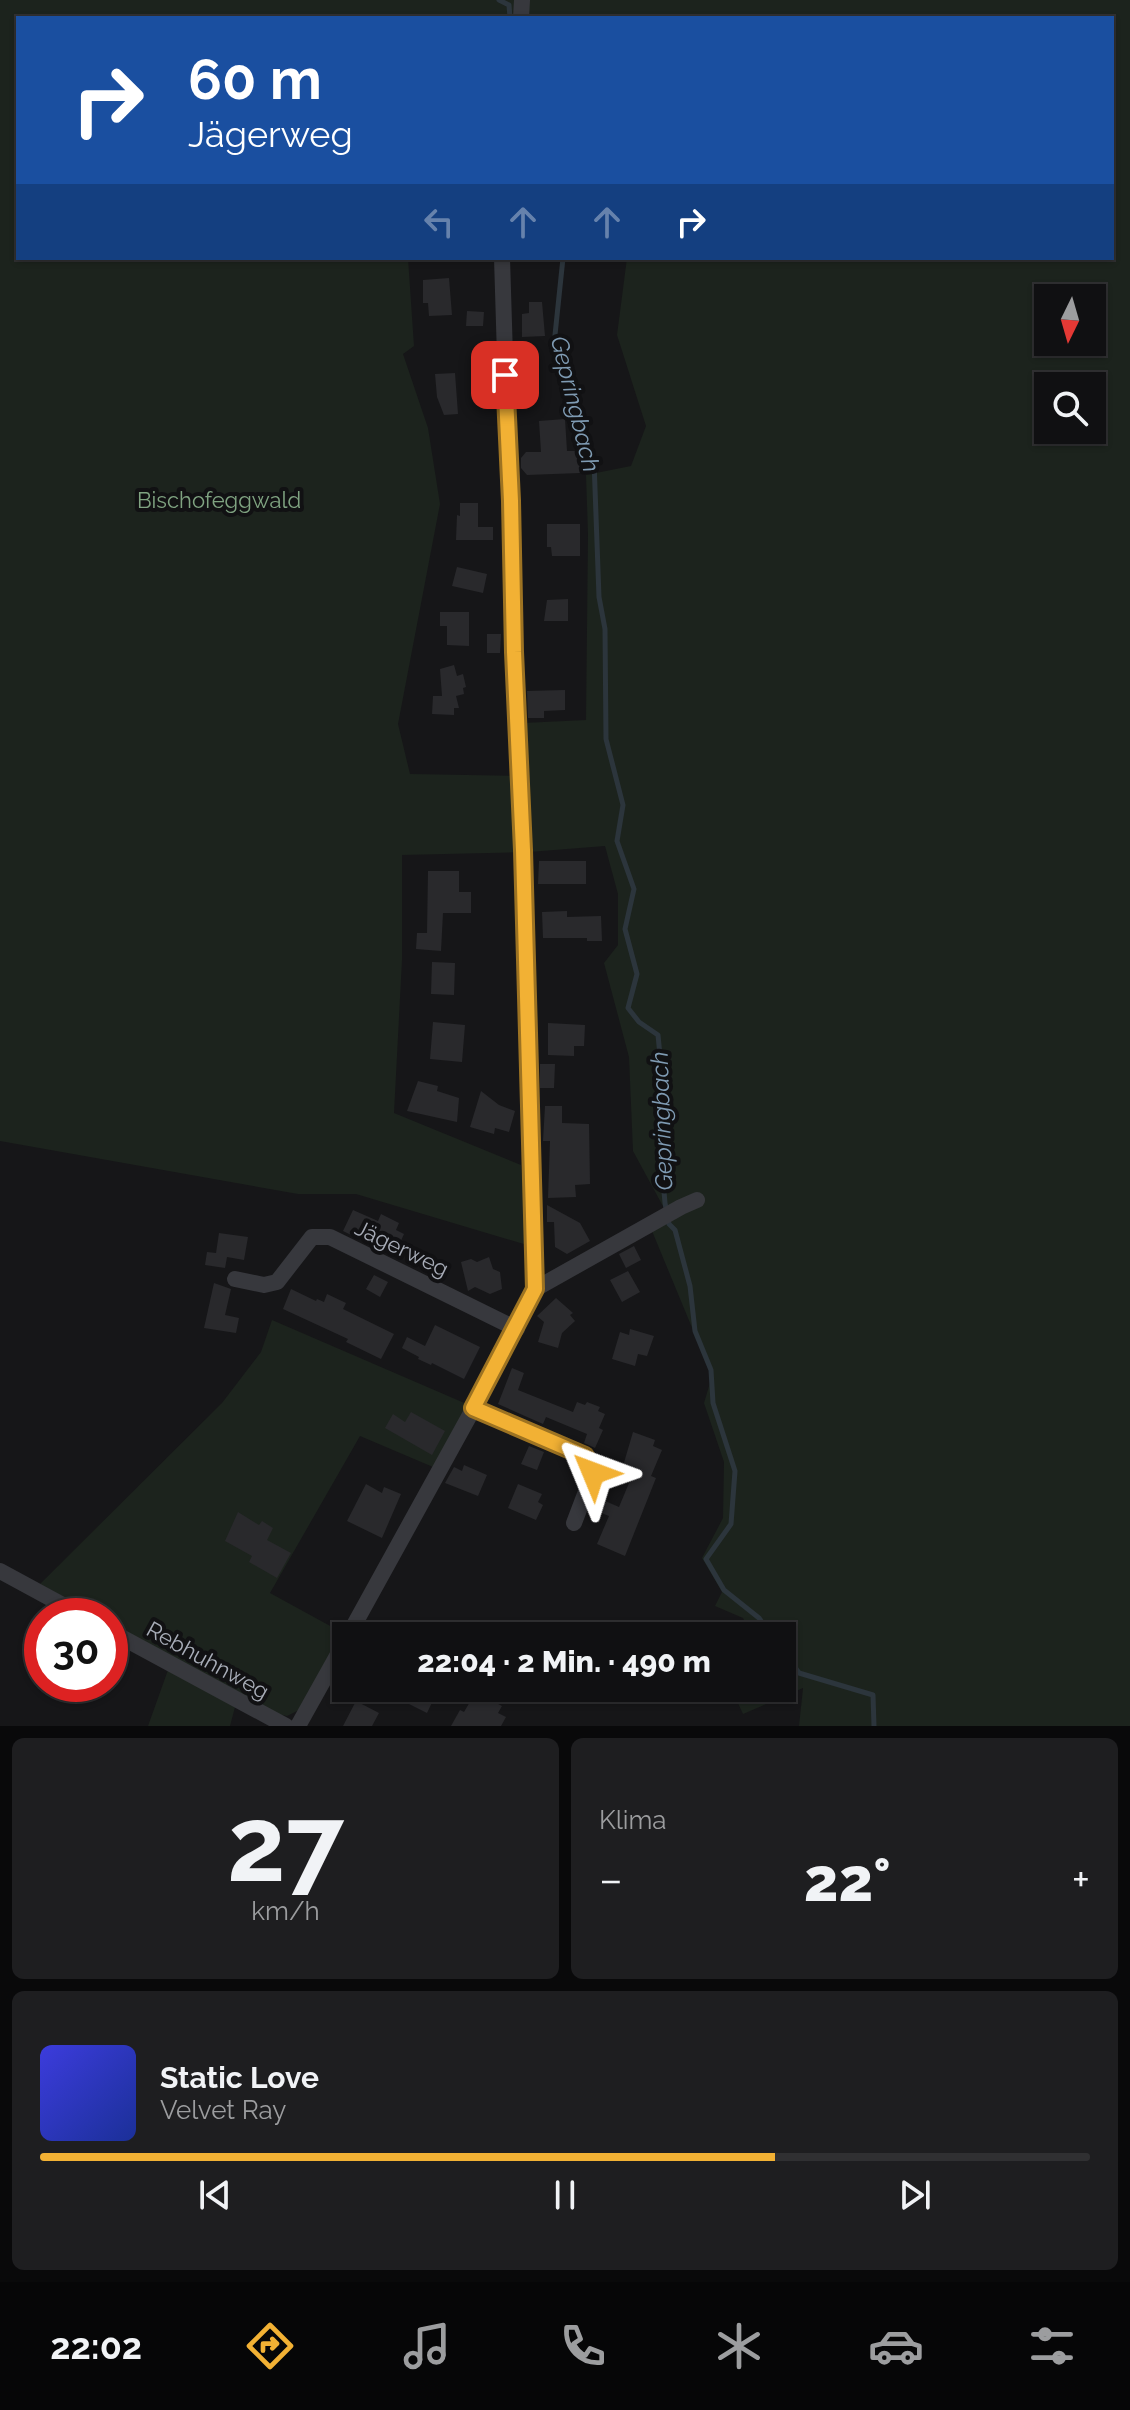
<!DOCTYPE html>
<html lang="de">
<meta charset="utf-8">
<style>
:root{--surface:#101012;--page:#1e1e20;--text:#f1f3f6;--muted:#9c9d9f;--line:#303032;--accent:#f2b134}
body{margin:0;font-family:Raleway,sans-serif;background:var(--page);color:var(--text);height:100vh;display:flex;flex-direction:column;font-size:30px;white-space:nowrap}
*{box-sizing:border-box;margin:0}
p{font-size:26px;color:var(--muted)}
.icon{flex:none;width:44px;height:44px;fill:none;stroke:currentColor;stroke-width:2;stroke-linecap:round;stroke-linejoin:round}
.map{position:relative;height:1726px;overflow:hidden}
.sheet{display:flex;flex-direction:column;gap:12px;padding:12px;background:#09090a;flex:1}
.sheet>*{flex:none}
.banner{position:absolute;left:16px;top:16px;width:1098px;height:244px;border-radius:0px;box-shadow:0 2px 6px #0004,0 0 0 2px var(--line);background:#1a4fa0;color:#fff;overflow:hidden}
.needle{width:52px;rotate:185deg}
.controls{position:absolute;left:1034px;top:284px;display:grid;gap:16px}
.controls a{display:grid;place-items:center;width:72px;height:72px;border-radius:0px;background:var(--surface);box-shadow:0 2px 6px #0004,0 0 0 2px var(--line);font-size:40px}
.speed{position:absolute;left:24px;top:1598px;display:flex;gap:16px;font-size:40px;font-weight:700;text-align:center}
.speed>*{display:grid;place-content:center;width:104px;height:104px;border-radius:50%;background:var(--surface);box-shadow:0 2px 6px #0004,0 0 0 2px var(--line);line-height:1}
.speed .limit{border:12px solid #d22;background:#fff;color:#111}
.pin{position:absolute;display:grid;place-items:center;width:68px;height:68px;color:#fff;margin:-34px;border-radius:16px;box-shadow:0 4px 12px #0006}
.me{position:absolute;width:88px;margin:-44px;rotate:314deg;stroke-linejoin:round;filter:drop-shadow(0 0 6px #0008)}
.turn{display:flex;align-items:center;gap:28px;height:168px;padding:0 40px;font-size:36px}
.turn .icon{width:104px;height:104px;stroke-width:2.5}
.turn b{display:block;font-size:56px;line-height:68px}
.lanes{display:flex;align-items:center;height:76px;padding:0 40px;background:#0003;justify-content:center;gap:40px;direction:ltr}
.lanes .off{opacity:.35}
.big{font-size:60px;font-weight:800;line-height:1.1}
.sheet .widget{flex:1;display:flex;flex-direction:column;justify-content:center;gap:12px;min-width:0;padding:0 28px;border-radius:12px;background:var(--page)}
.sheet .dial{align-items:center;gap:0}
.dial b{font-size:104px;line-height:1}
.song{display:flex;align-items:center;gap:24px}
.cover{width:96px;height:96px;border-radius:12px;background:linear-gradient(135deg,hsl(240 70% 55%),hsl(230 70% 35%))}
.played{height:8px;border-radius:4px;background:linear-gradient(90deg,var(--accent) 70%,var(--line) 70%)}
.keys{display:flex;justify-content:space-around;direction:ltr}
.heat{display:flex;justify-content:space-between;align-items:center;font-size:44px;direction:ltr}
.sheet .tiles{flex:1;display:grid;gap:12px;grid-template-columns:1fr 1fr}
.widget:last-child{grid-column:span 2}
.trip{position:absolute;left:332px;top:1622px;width:464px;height:80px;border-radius:0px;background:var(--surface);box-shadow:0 2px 6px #0004,0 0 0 2px var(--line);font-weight:800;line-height:80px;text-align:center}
.tab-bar{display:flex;height:128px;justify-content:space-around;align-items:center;background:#060607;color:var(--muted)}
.tab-bar .icon{width:56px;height:56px}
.tab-bar .active{color:var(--accent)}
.tab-bar b{font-size:36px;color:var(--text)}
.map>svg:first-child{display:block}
</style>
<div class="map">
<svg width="1130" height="1726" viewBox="0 0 1130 1726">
<rect width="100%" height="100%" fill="#161618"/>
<!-- green -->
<path fill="#1c231d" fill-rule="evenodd" d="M0 0H1130V1726H799L803 1688 743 1714 737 1701 759 1688H782V1636H752L743 1618 715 1606 722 1592 702 1558 723 1518 724 1462 704 1403 712 1376 652 1231 671 1221 633 1151 629 1057 604 963 618 945V894L605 846 529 852 402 855V960L394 1113 521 1165 527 1245 356 1194H298L0 1141ZM18 18H1112V258H627L617 335 646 426 631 466 586 475 588 534 586 720 523 723 526 776 410 774 398 724 440 504 428 428 403 354 414 346 408 258H18ZM1048 298H1092V342H1048ZM1048 386H1092V430H1048Z
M272 1320 469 1405 433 1467 360 1436 270 1593 343 1633 301 1709 287 1716 277 1714 110 1623V1616H98L40 1584 222 1403 261 1352Z
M168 1670 235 1707 230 1726H148Z"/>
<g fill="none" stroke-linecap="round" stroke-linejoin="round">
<!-- stream -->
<path stroke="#2c353c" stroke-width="5" d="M499 0 509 5 510 18
M563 258 555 335 577 398 581 438 594 461 599 597 605 629 606 739 623 805 617 841 634 889 625 929 637 974 628 1008 639 1022 658 1035 665 1107 660 1146 665 1203 669 1224 675 1230 690 1286 695 1331 711 1370 713 1403 735 1471 731 1524 706 1559 724 1590 759 1618 772 1636
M782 1649 799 1673 873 1695 874 1726"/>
</g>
<!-- building -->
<path fill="#29292c" d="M449 278 452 315 429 316 428 303H423V280Z
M529 302H542L545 336 522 337V314L529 313Z
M467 311 484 312 483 326H466Z
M455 373 458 414 444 415 437 397 435 374Z
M565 419 567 451H579L580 473 527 475 521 468V458L526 452H541L539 421Z
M460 503H478V527H493V540H456L457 515 460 516Z
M547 524H580V556H552L551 547H547Z
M457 567 487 574 483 593 452 586Z
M568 599V621H544L547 600Z
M440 612H469V646L447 645V626H440Z
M487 634H501L500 653H487Z
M454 665 457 676 463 674 466 687 463 688 464 694 456 696 459 708H454V715L432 714 433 696H442L440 669Z
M565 690V710L544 711V718H528L527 691Z
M539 861H586V884H538Z
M428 871H459V892H471V913H443L441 951 416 949 417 933H427Z
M567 911V917L601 916 602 941H587V938H543L542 912Z
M432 962 455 963 454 995 431 994Z
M433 1022 465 1025 462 1062 430 1059Z
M548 1023 585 1025 584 1046H574V1056L548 1055Z
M540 1064H555L554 1088H540Z
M418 1081 438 1086 437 1091 459 1098 457 1122 407 1111Z
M481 1091 499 1105 515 1111 509 1132 495 1128 494 1134 470 1127Z
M545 1106H562V1123L589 1124 590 1184 575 1185 576 1197 548 1198 550 1141H543Z
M547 1205 580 1223 590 1241 567 1254 555 1247 554 1222H547Z
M353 1210 378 1221 381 1214 399 1223 396 1230 404 1234 394 1256 343 1231Z
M219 1233 248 1237 244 1260 227 1257 225 1268 205 1265 207 1252 216 1253Z
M634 1246 641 1260 626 1268 619 1254Z
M489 1257 493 1269 500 1272 502 1289 490 1294 475 1287 468 1291 461 1262 471 1259 477 1262Z
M628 1271 640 1292 622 1302 610 1280Z
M374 1275 388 1282 380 1297 366 1289Z
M214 1283 231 1289 225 1315 239 1318 236 1333 204 1328Z
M291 1289 316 1301 317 1299 324 1302 327 1294 346 1303 343 1309 394 1334 381 1359 346 1342 348 1339 283 1309Z
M556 1298 573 1313 570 1315 575 1321 562 1333 558 1348 538 1342 544 1322 537 1316Z
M435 1325 480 1347 464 1379 432 1363 431 1365 418 1359 419 1357 402 1348 407 1337 425 1346Z
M630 1329 654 1336 647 1356 638 1354 635 1366 612 1359 620 1332 629 1335Z
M512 1368 524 1373 518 1390 573 1412 577 1402 585 1405 587 1402 600 1407 598 1411 605 1414 599 1428 603 1430 595 1448 584 1443 587 1434 546 1417 543 1424 498 1404Z
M411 1412 445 1431 432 1455 385 1428 393 1414 405 1422Z
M633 1432 655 1440 653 1446 662 1450 651 1476 656 1478 625 1556 597 1544 609 1516 591 1509 596 1497 619 1507 634 1471 623 1466Z
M529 1446 544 1452 537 1470 521 1464Z
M464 1465 487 1475 478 1496 445 1483 454 1467 462 1471Z
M366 1484 382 1493 384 1487 401 1494 382 1538 347 1521Z
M518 1484 542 1494 538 1502 543 1505 536 1520 508 1508Z
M238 1512 259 1525 262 1521 273 1528 267 1540 291 1553 277 1578 249 1562 252 1556 225 1541Z
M415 1688H439L427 1713 407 1703Z
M483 1696 502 1706 498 1713 506 1717 501 1726H451L460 1710 464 1712 471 1700 479 1704Z
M356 1701 379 1713 372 1726H343Z"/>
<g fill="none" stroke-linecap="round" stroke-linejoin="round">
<!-- street -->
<path stroke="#37383d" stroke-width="16" d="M521 18 522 0
M235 1279 264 1285 277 1282 312 1237H330L517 1329
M535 1289 681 1207 697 1200
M473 1408 585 1456 593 1473 574 1523
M0 1571 83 1616
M110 1631 286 1726
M348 1636 487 1384 535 1289 523 850 514 652 502 258
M298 1726 346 1640"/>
</g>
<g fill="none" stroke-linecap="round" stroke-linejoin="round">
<!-- route casing -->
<g stroke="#9d7322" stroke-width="20">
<path id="route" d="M505 375 511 501 514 652 523 850 535 1289 473 1408 585 1456 593 1473"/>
</g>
<!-- route -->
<use href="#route" stroke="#f2b134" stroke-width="14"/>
</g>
<g text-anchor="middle" stroke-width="8" stroke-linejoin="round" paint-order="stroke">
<!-- park labels -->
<g font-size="22" fill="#7fa381" stroke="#111113">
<text x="219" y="508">Bischofeggwald</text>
</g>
<!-- street labels -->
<g font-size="22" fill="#a8adb8" stroke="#111113">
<text transform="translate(402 1248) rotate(26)" y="8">Jägerweg</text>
<text transform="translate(208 1660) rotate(29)" y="8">Rebhuhnweg</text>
</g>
<!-- water labels -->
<g font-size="24" font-style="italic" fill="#7f9bb3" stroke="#111113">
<text transform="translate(575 404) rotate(76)" y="8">Gepringbach</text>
<text transform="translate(662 1121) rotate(-92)" y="8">Gepringbach</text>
</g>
</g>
</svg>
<div class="controls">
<a><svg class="needle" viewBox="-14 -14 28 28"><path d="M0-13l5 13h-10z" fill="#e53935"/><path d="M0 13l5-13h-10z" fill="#9c9d9f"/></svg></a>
<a><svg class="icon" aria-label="search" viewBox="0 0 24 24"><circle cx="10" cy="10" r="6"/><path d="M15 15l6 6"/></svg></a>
</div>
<div class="speed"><div class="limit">30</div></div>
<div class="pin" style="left:505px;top:375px;background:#d93025"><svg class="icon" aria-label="arrive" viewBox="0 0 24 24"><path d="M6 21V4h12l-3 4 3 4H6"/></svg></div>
<svg class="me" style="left:593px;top:1473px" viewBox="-20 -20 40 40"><path d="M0-17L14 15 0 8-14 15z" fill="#f2b134" stroke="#fff" stroke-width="4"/></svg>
<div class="trip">22:04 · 2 Min. · 490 m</div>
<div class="banner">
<div class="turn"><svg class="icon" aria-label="right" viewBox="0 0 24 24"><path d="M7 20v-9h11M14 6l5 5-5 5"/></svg><div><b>60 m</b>Jägerweg</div></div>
<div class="lanes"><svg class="icon off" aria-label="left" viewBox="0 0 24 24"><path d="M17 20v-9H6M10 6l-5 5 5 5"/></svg><svg class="icon off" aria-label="ahead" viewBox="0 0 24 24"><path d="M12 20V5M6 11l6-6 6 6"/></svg><svg class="icon off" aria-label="ahead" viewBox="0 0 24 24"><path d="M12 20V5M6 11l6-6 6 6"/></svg><svg class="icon" aria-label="right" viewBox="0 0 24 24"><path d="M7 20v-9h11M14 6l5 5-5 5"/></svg></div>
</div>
</div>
<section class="sheet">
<div class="tiles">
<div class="widget dial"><b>27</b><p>km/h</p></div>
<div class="widget"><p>Klima</p>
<div class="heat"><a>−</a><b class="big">22°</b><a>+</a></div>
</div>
<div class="widget">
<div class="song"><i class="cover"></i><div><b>Static Love</b><p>Velvet Ray</p></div></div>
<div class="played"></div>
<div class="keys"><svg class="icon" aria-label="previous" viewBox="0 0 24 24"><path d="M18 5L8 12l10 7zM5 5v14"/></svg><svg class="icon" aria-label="pause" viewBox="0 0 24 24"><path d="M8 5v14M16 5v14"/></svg><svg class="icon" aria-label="next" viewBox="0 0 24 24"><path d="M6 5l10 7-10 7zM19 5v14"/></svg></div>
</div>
</div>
</section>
<nav class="tab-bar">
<b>22:02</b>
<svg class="icon active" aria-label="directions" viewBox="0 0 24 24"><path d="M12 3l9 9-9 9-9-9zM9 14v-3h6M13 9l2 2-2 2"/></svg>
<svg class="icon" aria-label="music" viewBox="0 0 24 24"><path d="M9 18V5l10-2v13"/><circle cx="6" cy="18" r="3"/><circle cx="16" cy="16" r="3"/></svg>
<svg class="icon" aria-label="phone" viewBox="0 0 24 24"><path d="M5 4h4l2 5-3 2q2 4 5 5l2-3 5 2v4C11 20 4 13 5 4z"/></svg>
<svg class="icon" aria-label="climate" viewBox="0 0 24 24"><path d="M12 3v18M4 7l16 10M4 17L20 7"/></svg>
<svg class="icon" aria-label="car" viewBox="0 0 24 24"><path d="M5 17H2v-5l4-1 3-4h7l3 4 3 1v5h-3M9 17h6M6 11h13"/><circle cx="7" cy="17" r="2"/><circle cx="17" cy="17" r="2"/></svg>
<svg class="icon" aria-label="filters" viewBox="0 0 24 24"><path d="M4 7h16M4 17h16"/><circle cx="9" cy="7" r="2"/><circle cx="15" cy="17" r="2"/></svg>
</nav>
